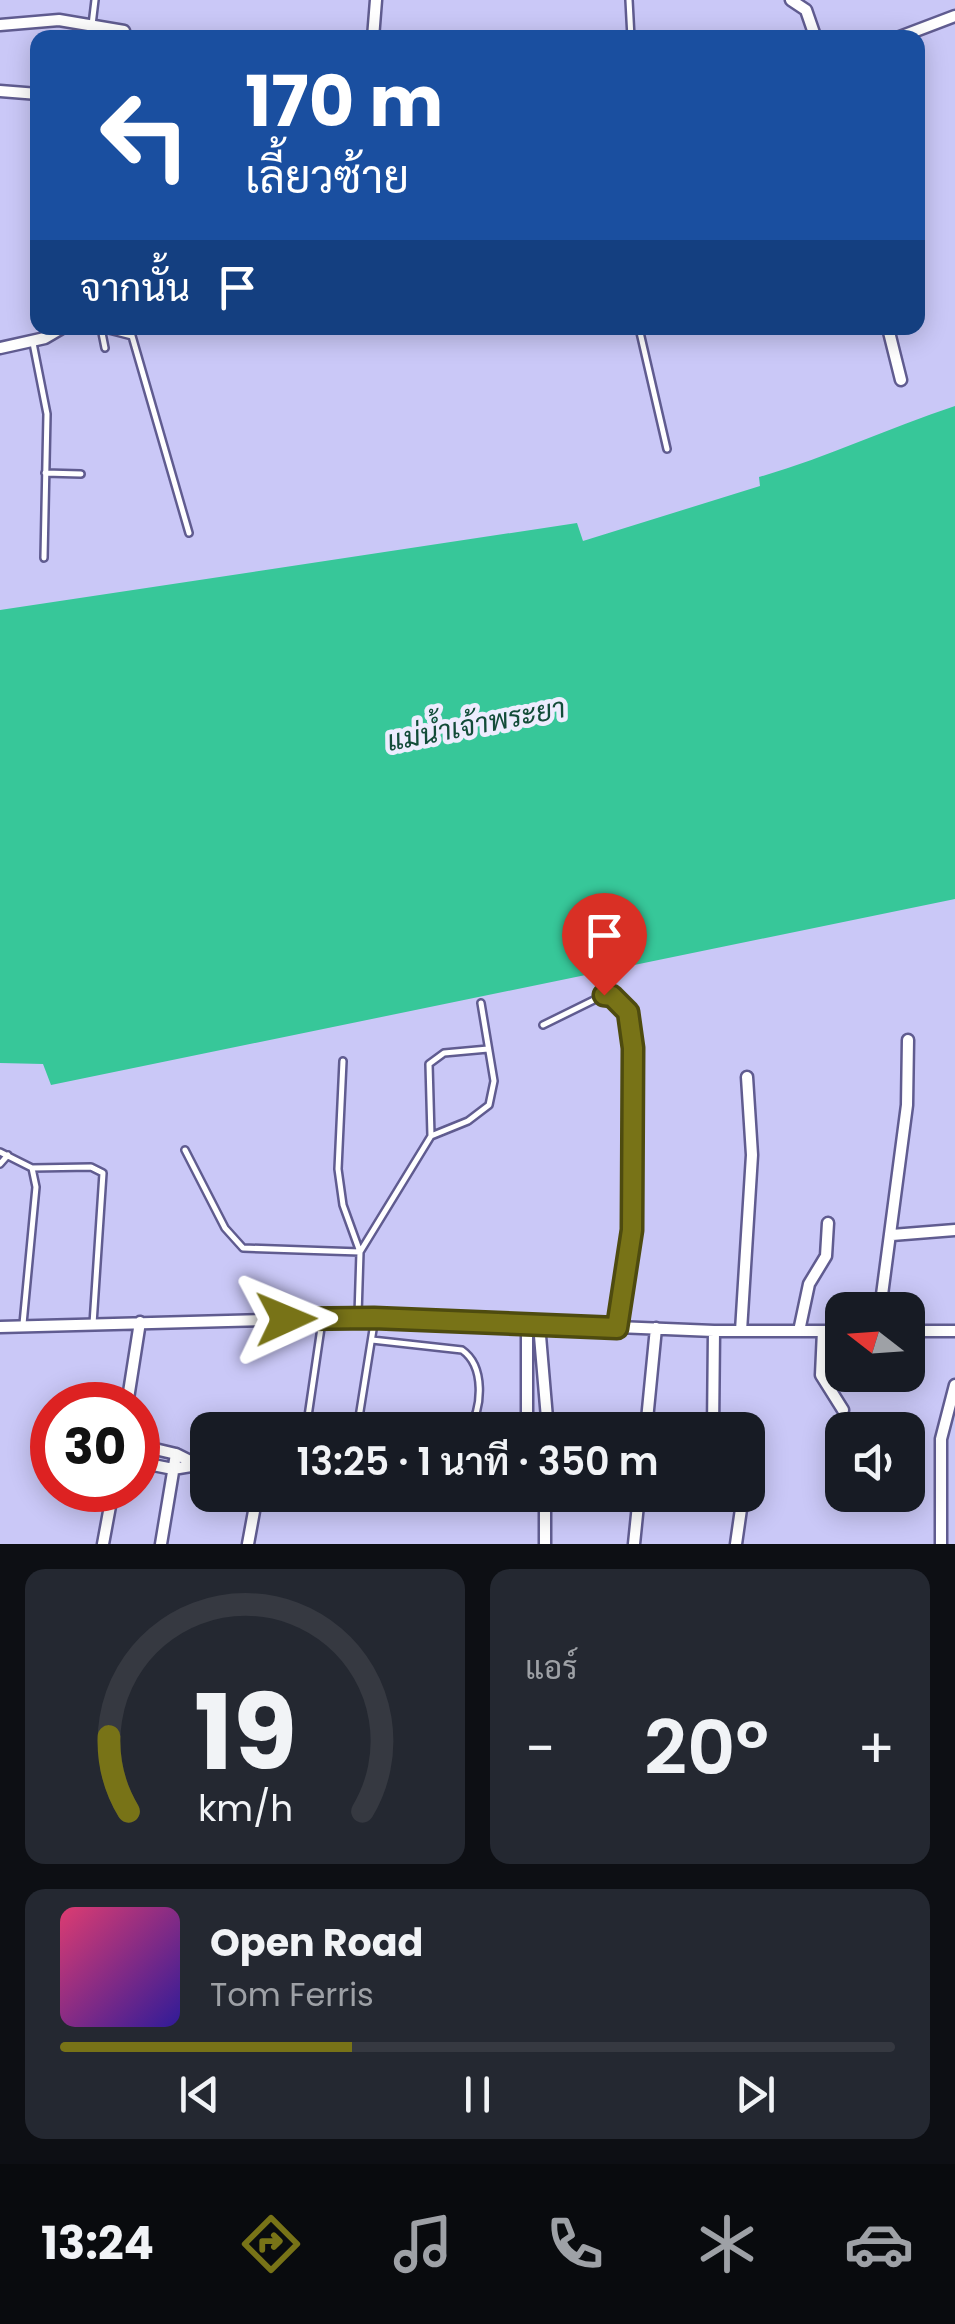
<!DOCTYPE html>
<html lang="th">
<meta charset="utf-8">
<style>
:root{--surface:#171b24;--page:#242831;--text:#f1f3f6;--muted:#9ea1a6;--line:#363941;--accent:#787317}
body{margin:0;font-family:Poppins,Sarabun,sans-serif;background:var(--page);color:var(--text);height:100vh;display:flex;flex-direction:column;font-size:38px;white-space:nowrap}
*{box-sizing:border-box;margin:0}
p{font-size:32px;color:var(--muted)}
.icon{flex:none;width:55px;height:55px;fill:none;stroke:currentColor;stroke-width:2;stroke-linecap:round;stroke-linejoin:round}
.map{position:relative;height:1544px;overflow:hidden}
.side{display:flex;flex-direction:column;gap:25px;padding:25px;background:#0d0f14;flex:1}
.side>*{flex:none}
.guide{position:absolute;left:30px;top:30px;width:895px;height:305px;border-radius:20px;box-shadow:0 5px 25px #0003;background:#1a4fa0;color:#fff;overflow:hidden}
.needle{width:65px;rotate:287deg}
.controls{position:absolute;left:825px;top:1292px;display:grid;gap:20px}
.controls a{display:grid;place-items:center;width:100px;height:100px;border-radius:20px;background:var(--surface);box-shadow:0 5px 25px #0003;font-size:50px}
.speed{position:absolute;left:30px;top:1382px;display:flex;gap:20px;font-size:50px;font-weight:700;text-align:center}
.speed>*{display:grid;place-content:center;width:130px;height:130px;border-radius:50%;background:var(--surface);box-shadow:0 5px 25px #0003;line-height:1}
.speed .limit{border:15px solid #d22;background:#fff;color:#111}
.pin{position:absolute;display:grid;place-items:center;width:85px;height:85px;color:#fff;margin:-102px -42px;border-radius:50% 50% 50% 0;rotate:-45deg;box-shadow:0 0 10px #0007}
.pin .icon{rotate:45deg}
.me{position:absolute;width:110px;margin:-55px;rotate:89deg;stroke-linejoin:round;filter:drop-shadow(0 0 8px #0008)}
.turn{display:flex;align-items:center;gap:35px;height:210px;padding:0 50px;font-size:45px}
.turn .icon{width:130px;height:130px;stroke-width:2.5}
.turn b{display:block;font-size:70px;line-height:85px}
.then{display:flex;align-items:center;height:95px;padding:0 50px;background:#0003;gap:20px;font-size:38px}
.big{font-size:75px;font-weight:600;line-height:1.1}
.side .card{flex:1;display:flex;flex-direction:column;justify-content:center;gap:15px;min-width:0;padding:0 35px;border-radius:20px;background:var(--page)}
.side .dial{align-items:center;gap:0}
.dial svg{height:260px;overflow:visible;fill:none;stroke:var(--line);stroke-width:7;stroke-linecap:round;text-anchor:middle}
.dial text{fill:var(--text);stroke:none}
.song{display:flex;align-items:center;gap:30px}
.cover{width:120px;height:120px;border-radius:15px;background:linear-gradient(135deg,hsl(340 70% 55%),hsl(250 70% 35%))}
.played{height:10px;border-radius:5px;background:linear-gradient(90deg,var(--accent) 35%,var(--line) 35%)}
.keys{display:flex;justify-content:space-around;direction:ltr}
.heat{display:flex;justify-content:space-between;align-items:center;font-size:55px;direction:ltr}
.side .tiles{flex:1;display:grid;gap:25px;grid-template-columns:1fr 1fr}
.card:last-child{grid-column:span 2}
.trip{position:absolute;left:190px;top:1412px;width:575px;height:100px;border-radius:20px;background:var(--surface);box-shadow:0 5px 25px #0003;font-weight:600;line-height:100px;text-align:center}
.dock{display:flex;height:160px;justify-content:space-around;align-items:center;background:#090b0e;color:var(--muted)}
.dock .icon{width:70px;height:70px}
.dock .on{color:var(--accent)}
.dock b{font-size:45px;color:var(--text)}
.map>svg:first-child{display:block}
</style>
<div class="map">
<svg width="955" height="1544" viewBox="0 0 955 1544">
<rect width="100%" height="100%" fill="#cac8f7"/>
<!-- water -->
<path fill="#37c799" d="M955 406V899L51 1085 43 1064 0 1063V610L577 523 583 541 760 486 759 477C826 458 888 428 955 406Z"/>
<g fill="none" stroke-linecap="round" stroke-linejoin="round">
<!-- lane casing -->
<g stroke="#605c90" stroke-width="10">
<path id="lane" d="M629 0 631 38
M92 25 95 0
M101 328 132 336 189 533
M101 328 105 348
M639 328 667 449
M33 343 47 414 44 558
M45 473 81 474
M543 1025 604 995 620 1002 632 1028V1231L617 1324
M343 1061 338 1169 343 1205 360 1252 358 1315
M431 1136 468 1121 489 1105 494 1081 481 1003
M185 1150 225 1228 243 1248 360 1252 431 1136 429 1064 444 1053 488 1049
M0 1152 32 1168 91 1167 103 1173 93 1324
M0 1164 8 1155
M23 1324 36 1187 32 1168
M372 1340 462 1350C485 1366 483 1408 468 1430
M306 1430 322 1321
M357 1430 375 1317"/>
</g>
<!-- street casing -->
<g stroke="#605c90" stroke-width="15">
<path id="street" d="M791 0 806 10 815 36
M0 25 59 20 124 31
M373 38 376 0
M897 38 955 16
M0 91 38 94
M888 328 901 380
M0 348 45 338 62 328
M892 1235 955 1230
M880 1310 907 1105 908 1040
M527 1324V1430
M539 1324 548 1430
M0 1327 375 1317 714 1331H842
M741 1331 752 1155 747 1077
M799 1331 809 1284 826 1256 828 1223
M823 1331 821 1375 843 1410
M908 1331H955
M127 1405 140 1322
M646 1430 656 1328
M713 1430 714 1331
M138 1445 176 1454 208 1470
M138 1462 173 1469 191 1466
M545 1495V1544
M103 1544 113 1490
M161 1544 176 1454
M248 1544 257 1495
M634 1544 639 1495
M736 1544 743 1495
M941 1544V1439L955 1385"/>
</g>
<!-- lane -->
<use href="#lane" stroke="#fff" stroke-width="5"/>
<!-- street -->
<use href="#street" stroke="#fff" stroke-width="10"/>
</g>
<g fill="none" stroke-linecap="round" stroke-linejoin="round">
<!-- route casing -->
<g stroke="#4e4b0f" stroke-width="25">
<path id="route" d="M286 1319 374 1318 617 1328 632 1230 633 1048 628 1012 612 996 604 995"/>
</g>
<!-- route -->
<use href="#route" stroke="#787317" stroke-width="18"/>
</g>
<g text-anchor="middle" stroke-width="9" stroke-linejoin="round" paint-order="stroke">
<!-- water labels -->
<g font-size="28" font-style="italic" fill="#134c39" stroke="#edecfe">
<text transform="translate(476 724) rotate(-11)" y="10">แม่น้ำเจ้าพระยา</text>
</g>
</g>
</svg>
<div class="controls">
<a><svg class="needle" viewBox="-14 -14 28 28"><path d="M0-13l5 13h-10z" fill="#e53935"/><path d="M0 13l5-13h-10z" fill="#9ea1a6"/></svg></a>
<a><svg class="icon" aria-label="sound" viewBox="0 0 24 24"><path d="M4 9h4l5-4v14l-5-4H4zM17 9q2 3 0 6"/></svg></a>
</div>
<div class="speed"><div class="limit">30</div></div>
<div class="pin" style="left:604px;top:995px;background:#d93025"><svg class="icon" aria-label="arrive" viewBox="0 0 24 24"><path d="M6 21V4h12l-3 4 3 4H6"/></svg></div>
<svg class="me" style="left:286px;top:1319px" viewBox="-20 -20 40 40"><path d="M0-17L14 15 0 8-14 15z" fill="#787317" stroke="#fff" stroke-width="4"/></svg>
<div class="trip">13:25 · 1 นาที · 350 m</div>
<div class="guide">
<div class="turn"><svg class="icon" aria-label="left" viewBox="0 0 24 24"><path d="M17 20v-9H6M10 6l-5 5 5 5"/></svg><div><b>170 m</b>เลี้ยวซ้าย</div></div>
<div class="then">จากนั้น<svg class="icon" aria-label="arrive" viewBox="0 0 24 24"><path d="M6 21V4h12l-3 4 3 4H6"/></svg></div>
</div>
</div>
<section class="side">
<div class="tiles">
<div class="card dial"><svg viewBox="0 0 100 80">
<path d="M14 69A42 42 0 1 1 86 69"/>
<path d="M14 69A42 42 0 0 1 8 46" stroke="#787317"/>
<text x="50" y="56" font-size="32" font-weight="700">19</text>
<text x="50" y="72" font-size="11">km/h</text>
</svg></div>
<div class="card"><p>แอร์</p>
<div class="heat"><a>−</a><b class="big">20°</b><a>+</a></div>
</div>
<div class="card">
<div class="song"><i class="cover"></i><div><b>Open Road</b><p>Tom Ferris</p></div></div>
<div class="played"></div>
<div class="keys"><svg class="icon" aria-label="previous" viewBox="0 0 24 24"><path d="M18 5L8 12l10 7zM5 5v14"/></svg><svg class="icon" aria-label="pause" viewBox="0 0 24 24"><path d="M8 5v14M16 5v14"/></svg><svg class="icon" aria-label="next" viewBox="0 0 24 24"><path d="M6 5l10 7-10 7zM19 5v14"/></svg></div>
</div>
</div>
</section>
<nav class="dock">
<b>13:24</b>
<svg class="icon on" aria-label="directions" viewBox="0 0 24 24"><path d="M12 3l9 9-9 9-9-9zM9 14v-3h6M13 9l2 2-2 2"/></svg>
<svg class="icon" aria-label="music" viewBox="0 0 24 24"><path d="M9 18V5l10-2v13"/><circle cx="6" cy="18" r="3"/><circle cx="16" cy="16" r="3"/></svg>
<svg class="icon" aria-label="phone" viewBox="0 0 24 24"><path d="M5 4h4l2 5-3 2q2 4 5 5l2-3 5 2v4C11 20 4 13 5 4z"/></svg>
<svg class="icon" aria-label="climate" viewBox="0 0 24 24"><path d="M12 3v18M4 7l16 10M4 17L20 7"/></svg>
<svg class="icon" aria-label="car" viewBox="0 0 24 24"><path d="M5 17H2v-5l4-1 3-4h7l3 4 3 1v5h-3M9 17h6M6 11h13"/><circle cx="7" cy="17" r="2"/><circle cx="17" cy="17" r="2"/></svg>
</nav>
